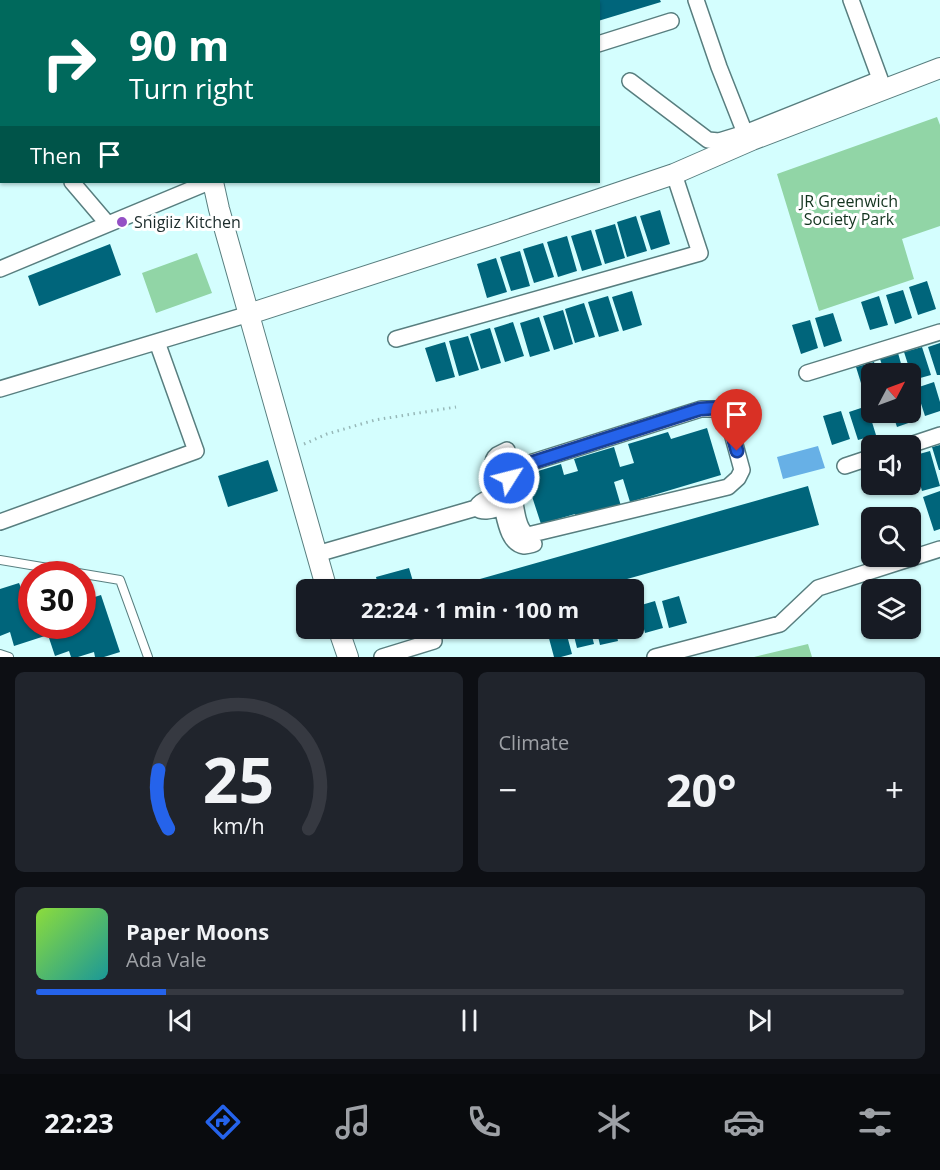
<!DOCTYPE html>
<meta charset="utf-8">
<style>
:root{--surface:#171b24;--page:#20242c;--text:#f1f3f6;--muted:#9ea1a6;--line:#363941;--accent:#2563eb}
body{margin:0;font-family:"Open Sans",sans-serif;background:var(--page);color:var(--text);height:100vh;display:flex;flex-direction:column;font-size:22px;white-space:nowrap}
*{box-sizing:border-box;margin:0}
p{font-size:20px;color:var(--muted)}
.icon{flex:none;width:33px;height:33px;fill:none;stroke:currentColor;stroke-width:2;stroke-linecap:round;stroke-linejoin:round}
.map{position:relative;height:657px;overflow:hidden}
.details{display:flex;flex-direction:column;gap:15px;padding:15px;background:#0d0f14;flex:1}
.details>*{flex:none}
.banner{position:absolute;left:0px;top:0px;width:600px;height:183px;box-shadow:0 2px 4px #0004;background:#00695c;color:#fff;overflow:hidden}
.needle{width:39px;rotate:49deg}
.controls{position:absolute;left:861px;top:363px;display:grid;gap:12px}
.controls a{display:grid;place-items:center;width:60px;height:60px;border-radius:9px;background:var(--surface);box-shadow:0 2px 4px #0004;font-size:30px}
.speed{position:absolute;left:18px;top:561px;display:flex;gap:12px;font-size:30px;font-weight:700;text-align:center}
.speed>*{display:grid;place-content:center;width:78px;height:78px;border-radius:50%;background:var(--surface);box-shadow:0 2px 4px #0004;line-height:1}
.speed .limit{border:9px solid #d22;background:#fff;color:#111}
.pin{position:absolute;display:grid;place-items:center;width:51px;height:51px;color:#fff;margin:-62px -26px;border-radius:50% 50% 50% 0;rotate:-45deg;box-shadow:0 0 6px #0007}
.pin .icon{rotate:45deg}
.me{position:absolute;width:66px;margin:-33px;rotate:54deg;stroke-linejoin:round;filter:drop-shadow(0 0 4px #0008)}
.turn{display:flex;align-items:center;gap:21px;height:126px;padding:0 30px;font-size:27px}
.turn .icon{width:78px;height:78px;stroke-width:2.5}
.turn b{display:block;font-size:42px;line-height:51px}
.then{display:flex;align-items:center;height:57px;padding:0 30px;background:#0003;gap:12px;font-size:22px}
.big{font-size:45px;font-weight:700;line-height:1.1}
.details .card{flex:1;display:flex;flex-direction:column;justify-content:center;gap:9px;min-width:0;padding:0 21px;border-radius:9px;background:var(--page)}
.details .dial{align-items:center;gap:0}
.dial svg{height:156px;overflow:visible;fill:none;stroke:var(--line);stroke-width:7;stroke-linecap:round;text-anchor:middle}
.dial text{fill:var(--text);stroke:none}
.song{display:flex;align-items:center;gap:18px}
.cover{width:72px;height:72px;border-radius:9px;background:linear-gradient(135deg,hsl(90 70% 55%),hsl(180 70% 35%))}
.played{height:6px;border-radius:3px;background:linear-gradient(90deg,var(--accent) 15%,var(--line) 15%)}
.keys{display:flex;justify-content:space-around;direction:ltr}
.heat{display:flex;justify-content:space-between;align-items:center;font-size:33px;direction:ltr}
.details .tiles{flex:1;display:grid;gap:15px;grid-template-columns:1fr 1fr}
.card:last-child{grid-column:span 2}
.trip{position:absolute;left:296px;top:579px;width:348px;height:60px;border-radius:9px;background:var(--surface);box-shadow:0 2px 4px #0004;font-weight:700;line-height:60px;text-align:center}
.tab-bar{display:flex;height:96px;justify-content:space-around;align-items:center;background:#090b0e;color:var(--muted)}
.tab-bar .icon{width:42px;height:42px}
.tab-bar .current{color:var(--accent)}
.tab-bar b{font-size:27px;color:var(--text)}
.map>svg:first-child{display:block}
</style>
<div class="map">
<svg width="940" height="657" viewBox="0 0 940 657">
<rect width="100%" height="100%" fill="#d4fefe"/>
<!-- green -->
<path fill="#91d5a6" d="M937 117 940 125V226L902 239 914 279 819 311 777 174Z
M197 253 212 293 156 313 142 273Z
M808 644 812 657H754Z"/>
<!-- water -->
<path fill="#67b0e6" d="M818 446 825 468 783 479 777 457Z"/>
<!-- building -->
<path fill="#00657b" d="M598 0H660L661 2 598 21Z
M660 210 670 244 651 250 640 216Z
M636 216 647 251 627 257 617 222Z
M615 224 625 258 605 264 595 230Z
M591 230 602 265 582 271 571 236Z
M567 236 577 271 558 277 547 242Z
M543 243 554 277 534 283 523 249Z
M110 244 121 275 39 306 28 276Z
M520 251 530 286 511 291 500 257Z
M496 258 507 292 487 298 477 264Z
M927 281 936 309 918 315 909 287Z
M903 290 912 318 895 324 886 295Z
M632 291 642 325 623 331 612 297Z
M608 296 619 331 599 337 588 302Z
M879 296 888 325 870 330 861 302Z
M584 303 595 337 575 343 565 309Z
M563 310 573 344 554 350 543 316Z
M833 313 842 341 824 347 815 318Z
M539 317 550 351 530 357 520 323Z
M810 320 818 348 801 354 792 325Z
M513 322 524 356 505 362 494 328Z
M490 328 501 363 481 369 470 334Z
M468 336 479 370 459 376 449 341Z
M445 342 455 377 436 382 425 348Z
M940 343V375H937L928 347Z
M922 347 931 375 913 380 904 352Z
M898 353 904 374H885L880 359Z
M874 362 878 374H872V394L865 396 856 367Z
M934 382 940 402V411L925 416 916 388Z
M867 406 876 435 858 440 849 412Z
M841 411 850 439 832 445 823 416Z
M892 412H912L914 421 897 427Z
M707 428 721 475 630 502 623 479 614 482 621 506 576 519 575 514 541 524 525 475 561 464 564 475 578 471 574 459 614 447 620 467 634 463 628 444 668 432 671 439Z
M940 445V470H939L932 447Z
M930 451 940 486 922 491 912 456Z
M268 460 278 491 228 507 218 476Z
M808 486 819 525 588 590H441Z
M940 491V529L934 531 923 497Z
M899 507 902 518H883L881 513Z
M409 568 415 588 408 590H379L376 577Z
M19 583 22 590 32 587V626H82V601L101 595 120 652 104 657H95L94 652 78 657H71L69 651 55 656 48 635 14 646 10 632 0 636V589Z
M679 596 687 623 669 628 662 601Z
M655 601 663 628 645 633 638 606Z
M634 610 640 633 622 637 620 628H633Z
M558 628H565L572 654 561 657H554L547 631Z
M572 628H590L594 644 577 648Z
M596 628H615L618 641 600 645Z"/>
<g fill="none" stroke-linecap="round" stroke-linejoin="round">
<!-- service casing -->
<g stroke="#587e7f" stroke-width="10">
<path id="service" d="M184 2 189 0
M266 2 271 0
M0 560 120 580 148 657
M0 654 9 657"/>
</g>
<!-- minor casing -->
<g stroke="#587e7f" stroke-width="18">
<path id="minor" d="M696 0 719 67 745 133
M851 0 883 87
M598 44 671 21
M630 81 708 140 719 141 745 133 880 79
M72 182 107 223
M0 269 209 182
M396 339 700 253 674 174
M807 373 940 332
M0 389 249 314
M907 446 940 435
M845 466 872 457
M498 495 511 492 509 478 511 470 517 467 701 409H715L727 415 742 470 738 478 728 487 528 535C518 530 517 513 515 503L502 507
M476 508C484 514 492 510 502 507 505 519 508 544 524 546 524 546 533 545 534 544
M0 522 196 451 157 342
M317 554 476 508C480 500 489 498 498 495 495 484 487 463 497 455 499 454 505 451 507 450
M382 657 434 641
M655 657 780 624 818 588 940 549"/>
</g>
<!-- tertiary casing -->
<g stroke="#587e7f" stroke-width="22">
<path id="tertiary" d="M152 0 153 2
M213 182 219 209 327 590
M249 314 496 234 674 174 752 140 940 68
M338 628 348 657"/>
</g>
<!-- path -->
<path stroke="#97b8b8" stroke-width="3" stroke-dasharray="1.5 4.5" stroke-linecap="butt" d="M0 139 2 137
M304 444 327 434 375 420 456 407"/>
<!-- service -->
<use href="#service" stroke="#fff" stroke-width="8"/>
<!-- minor -->
<use href="#minor" stroke="#fff" stroke-width="15"/>
<!-- tertiary -->
<use href="#tertiary" stroke="#fff" stroke-width="20"/>
<!-- rail -->
<path stroke="#3b5050" stroke-width="4.5" stroke-dasharray="10 10" stroke-linecap="butt" d="M95 2 96 0
M114 2 116 0
M0 102 2 100
M0 121 2 120"/>
</g>
<g fill="none" stroke-linecap="round" stroke-linejoin="round">
<!-- route casing -->
<g stroke="#184099" stroke-width="15">
<path id="route" d="M509 478 510 470 518 467 700 409 715 408 727 415 737 451"/>
</g>
<!-- route -->
<use href="#route" stroke="#2563eb" stroke-width="10"/>
</g>
<!-- markers -->
<circle fill="#9450c5" stroke="#fff" stroke-width="2" cx="122" cy="222" r="6"/>
<g text-anchor="middle" stroke-width="6" stroke-linejoin="round" paint-order="stroke">
<!-- park labels -->
<g font-size="16" fill="#12331e" stroke="#fff">
<text x="849" y="207">JR Greenwich<tspan x="849" dy="18">Society Park</tspan></text>
</g>
<!-- poi labels -->
<g font-size="16" fill="#1b2b2b" stroke="#fff" text-anchor="start">
<text x="134" y="228">Snigiiz Kitchen</text>
</g>
</g>
</svg>
<div class="controls">
<a><svg class="needle" viewBox="-14 -14 28 28"><path d="M0-13l5 13h-10z" fill="#e53935"/><path d="M0 13l5-13h-10z" fill="#9ea1a6"/></svg></a>
<a><svg class="icon" aria-label="sound" viewBox="0 0 24 24"><path d="M4 9h4l5-4v14l-5-4H4zM17 9q2 3 0 6"/></svg></a>
<a><svg class="icon" aria-label="search" viewBox="0 0 24 24"><circle cx="10" cy="10" r="6"/><path d="M15 15l6 6"/></svg></a>
<a><svg class="icon" aria-label="layers" viewBox="0 0 24 24"><path d="M12 4l9 5-9 5-9-5zM3 14l9 5 9-5"/></svg></a>
</div>
<div class="speed"><div class="limit">30</div></div>
<div class="pin" style="left:737px;top:451px;background:#d93025"><svg class="icon" aria-label="arrive" viewBox="0 0 24 24"><path d="M6 21V4h12l-3 4 3 4H6"/></svg></div>
<svg class="me" style="left:509px;top:478px" viewBox="-20 -20 40 40"><circle r="17" fill="#2563eb" stroke="#fff" stroke-width="3"/><path d="M0-11L8 9 0 5-8 9z" fill="#fff"/></svg>
<div class="trip">22:24 · 1 min · 100 m</div>
<div class="banner">
<div class="turn"><svg class="icon" aria-label="right" viewBox="0 0 24 24"><path d="M7 20v-9h11M14 6l5 5-5 5"/></svg><div><b>90 m</b>Turn right</div></div>
<div class="then">Then<svg class="icon" aria-label="arrive" viewBox="0 0 24 24"><path d="M6 21V4h12l-3 4 3 4H6"/></svg></div>
</div>
</div>
<section class="details">
<div class="tiles">
<div class="card dial"><svg viewBox="0 0 100 80">
<path d="M14 69A42 42 0 1 1 86 69"/>
<path d="M14 69A42 42 0 0 1 9 39" stroke="#2563eb"/>
<text x="50" y="56" font-size="32" font-weight="700">25</text>
<text x="50" y="72" font-size="11">km/h</text>
</svg></div>
<div class="card"><p>Climate</p>
<div class="heat"><a>−</a><b class="big">20°</b><a>+</a></div>
</div>
<div class="card">
<div class="song"><i class="cover"></i><div><b>Paper Moons</b><p>Ada Vale</p></div></div>
<div class="played"></div>
<div class="keys"><svg class="icon" aria-label="previous" viewBox="0 0 24 24"><path d="M18 5L8 12l10 7zM5 5v14"/></svg><svg class="icon" aria-label="pause" viewBox="0 0 24 24"><path d="M8 5v14M16 5v14"/></svg><svg class="icon" aria-label="next" viewBox="0 0 24 24"><path d="M6 5l10 7-10 7zM19 5v14"/></svg></div>
</div>
</div>
</section>
<nav class="tab-bar">
<b>22:23</b>
<svg class="icon current" aria-label="directions" viewBox="0 0 24 24"><path d="M12 3l9 9-9 9-9-9zM9 14v-3h6M13 9l2 2-2 2"/></svg>
<svg class="icon" aria-label="music" viewBox="0 0 24 24"><path d="M9 18V5l10-2v13"/><circle cx="6" cy="18" r="3"/><circle cx="16" cy="16" r="3"/></svg>
<svg class="icon" aria-label="phone" viewBox="0 0 24 24"><path d="M5 4h4l2 5-3 2q2 4 5 5l2-3 5 2v4C11 20 4 13 5 4z"/></svg>
<svg class="icon" aria-label="climate" viewBox="0 0 24 24"><path d="M12 3v18M4 7l16 10M4 17L20 7"/></svg>
<svg class="icon" aria-label="car" viewBox="0 0 24 24"><path d="M5 17H2v-5l4-1 3-4h7l3 4 3 1v5h-3M9 17h6M6 11h13"/><circle cx="7" cy="17" r="2"/><circle cx="17" cy="17" r="2"/></svg>
<svg class="icon" aria-label="filters" viewBox="0 0 24 24"><path d="M4 7h16M4 17h16"/><circle cx="9" cy="7" r="2"/><circle cx="15" cy="17" r="2"/></svg>
</nav>
